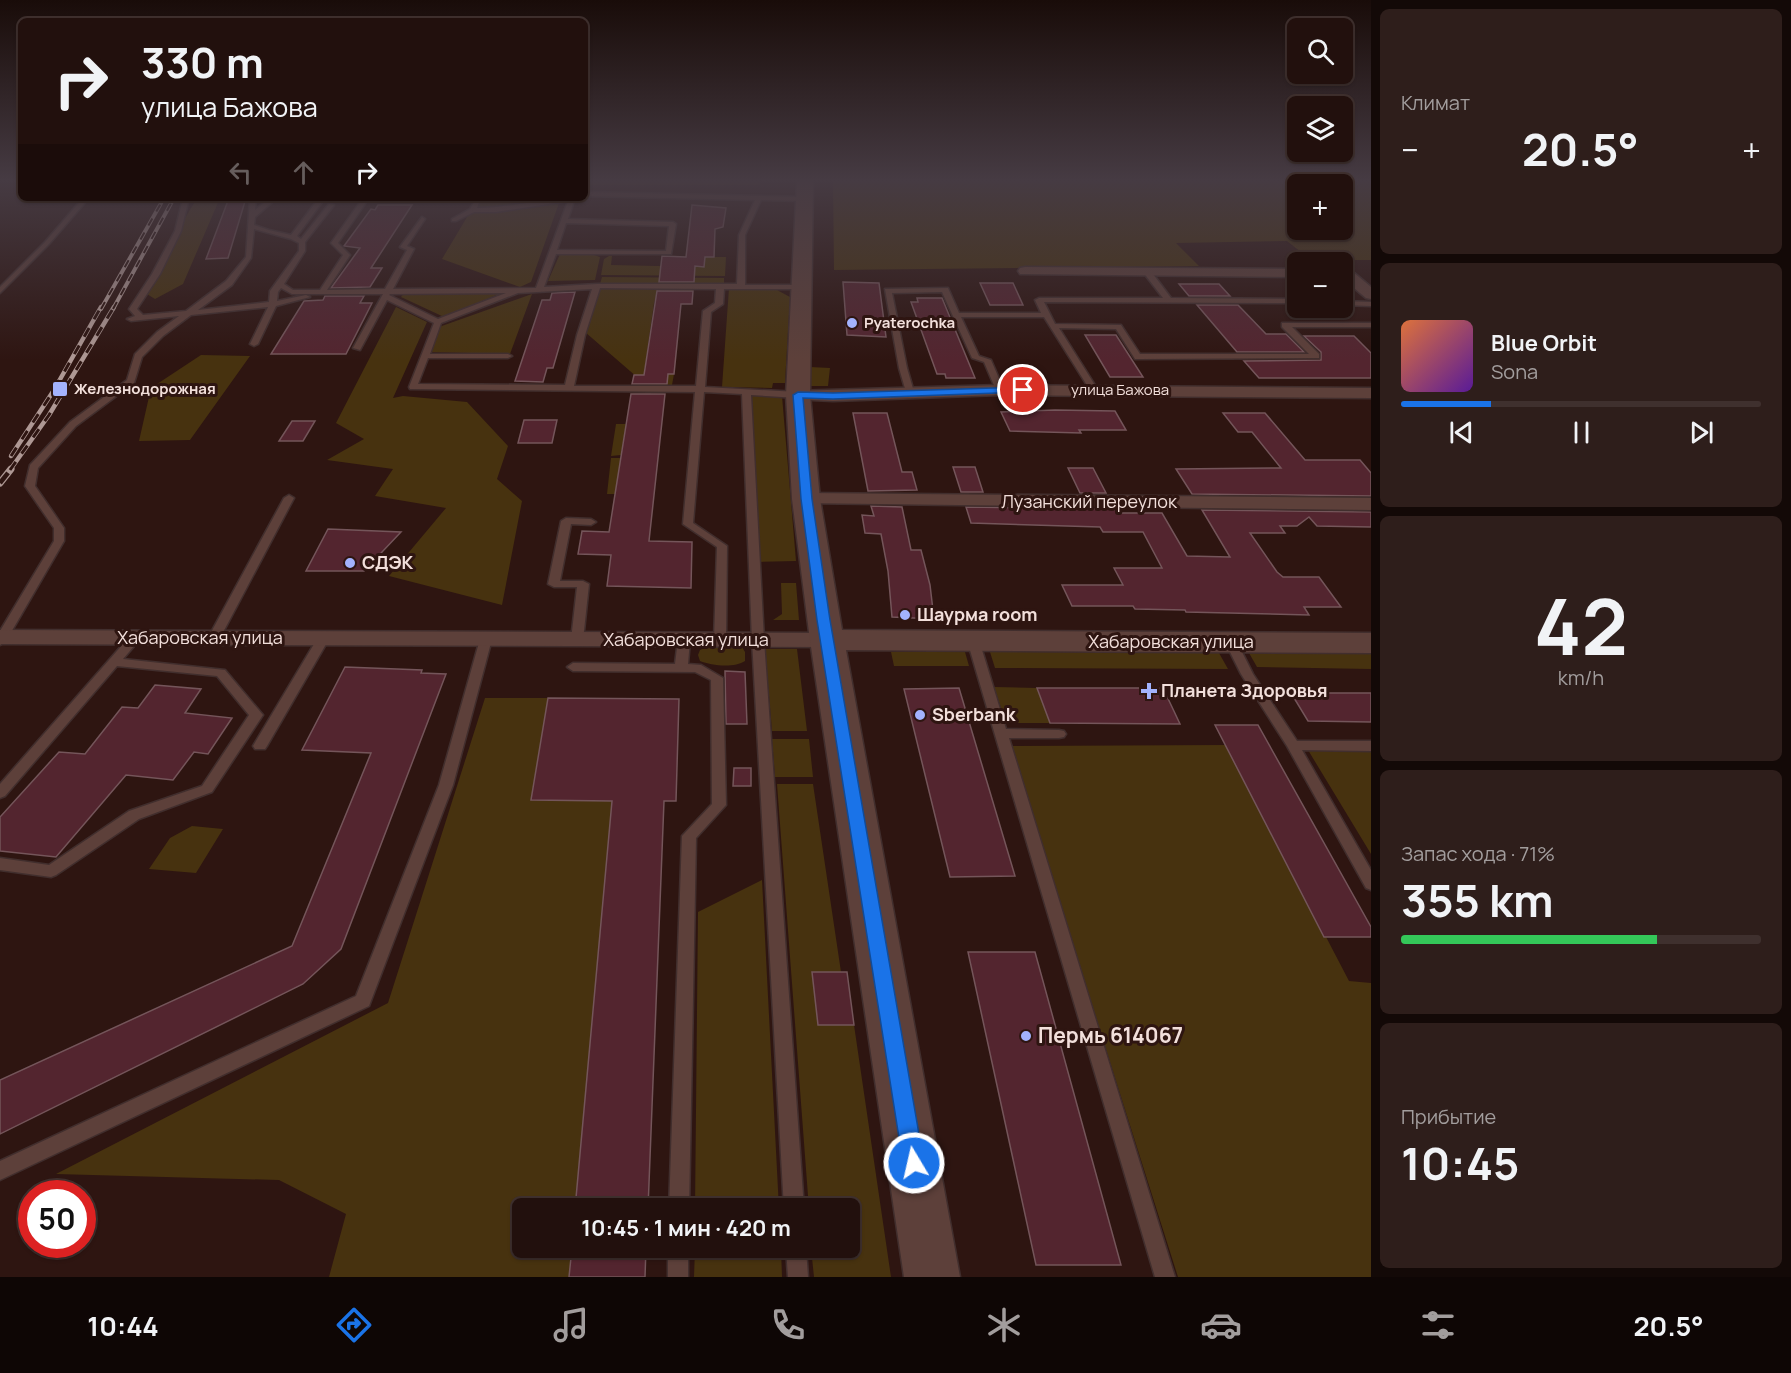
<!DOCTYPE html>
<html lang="ru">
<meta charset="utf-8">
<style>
:root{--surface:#22100d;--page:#2e1e1b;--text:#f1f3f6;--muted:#a29d9d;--line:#3f302e;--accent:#1a73e8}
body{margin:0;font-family:Manrope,sans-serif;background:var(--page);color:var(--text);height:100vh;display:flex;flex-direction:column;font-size:22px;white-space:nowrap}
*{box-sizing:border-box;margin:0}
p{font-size:20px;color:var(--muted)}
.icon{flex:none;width:33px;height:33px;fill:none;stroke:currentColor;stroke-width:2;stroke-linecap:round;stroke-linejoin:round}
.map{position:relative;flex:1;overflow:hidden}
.panel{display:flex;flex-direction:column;gap:9px;padding:9px;background:#130907;width:420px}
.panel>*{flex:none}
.banner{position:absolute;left:18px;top:18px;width:570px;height:183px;border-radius:9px;box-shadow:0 2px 4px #0004,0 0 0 2px var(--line);background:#22100d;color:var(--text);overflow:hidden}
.fabs{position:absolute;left:1287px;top:18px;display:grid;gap:12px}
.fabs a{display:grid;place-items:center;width:66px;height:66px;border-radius:9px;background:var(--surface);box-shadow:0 2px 4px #0004,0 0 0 2px var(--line);font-size:30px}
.speed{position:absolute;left:18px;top:1180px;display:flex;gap:12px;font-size:30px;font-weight:700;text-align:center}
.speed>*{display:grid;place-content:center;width:78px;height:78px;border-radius:50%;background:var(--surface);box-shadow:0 2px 4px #0004,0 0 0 2px var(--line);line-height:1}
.speed .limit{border:9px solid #d22;background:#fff;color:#111}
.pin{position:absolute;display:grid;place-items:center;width:51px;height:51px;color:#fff;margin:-26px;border:3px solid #fff;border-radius:50%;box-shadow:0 2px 6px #0007}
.me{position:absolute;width:66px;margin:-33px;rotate:351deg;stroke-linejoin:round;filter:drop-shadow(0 0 4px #0008)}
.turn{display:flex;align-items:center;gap:21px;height:126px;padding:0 24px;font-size:27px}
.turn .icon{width:78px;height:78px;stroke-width:2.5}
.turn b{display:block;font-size:42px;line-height:51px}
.lanes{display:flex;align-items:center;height:57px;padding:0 24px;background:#0003;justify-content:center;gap:30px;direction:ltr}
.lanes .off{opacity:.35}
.big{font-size:45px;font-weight:700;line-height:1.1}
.panel .card{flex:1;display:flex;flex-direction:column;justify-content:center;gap:9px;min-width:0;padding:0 21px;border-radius:9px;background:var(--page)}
.panel .dial{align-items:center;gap:0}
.dial b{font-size:78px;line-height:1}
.song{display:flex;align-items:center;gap:18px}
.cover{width:72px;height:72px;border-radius:9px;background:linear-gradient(135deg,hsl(20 70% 55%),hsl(270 70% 35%))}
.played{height:6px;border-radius:3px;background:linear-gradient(90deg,var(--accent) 25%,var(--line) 25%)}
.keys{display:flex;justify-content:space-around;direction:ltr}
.heat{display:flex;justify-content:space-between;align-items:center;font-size:33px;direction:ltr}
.charge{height:9px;border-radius:4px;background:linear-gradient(90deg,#34c759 71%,var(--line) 0)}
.trip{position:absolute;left:512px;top:1198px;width:348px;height:60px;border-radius:9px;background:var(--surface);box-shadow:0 2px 4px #0004,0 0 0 2px var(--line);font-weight:700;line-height:60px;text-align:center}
.tabs{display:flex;height:96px;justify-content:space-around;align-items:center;background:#0e0605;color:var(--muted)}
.tabs .icon{width:42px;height:42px}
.tabs .current{color:var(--accent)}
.tabs b{font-size:27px;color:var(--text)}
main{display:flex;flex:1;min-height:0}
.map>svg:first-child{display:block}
</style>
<main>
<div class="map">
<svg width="1371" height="1277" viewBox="0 0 1371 1277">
<rect width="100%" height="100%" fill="#2e1511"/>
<!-- green -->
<path fill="#47320f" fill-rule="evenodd" d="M585 181H760V185H585Z
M833 181H1371V260H1311L1287 241 1176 243 1199 266 834 270ZM1298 184H1342V230H1298Z
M197 198H220L183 284 155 299 142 291Z
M476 202 559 203 531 282 520 287 442 259Z
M560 254H591L600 257 595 280 548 281Z
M609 256H612L611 265 704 267 705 257H726L725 276 601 275 604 259Z
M602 277 724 278V284H600Z
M599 288H694L693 291 658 290 654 303 644 373 674 374 672 385 645 384 585 332Z
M729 288 777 290 790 297 785 383H773L772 388 722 387Z
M404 293 499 294 444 317 401 297Z
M532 294 510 354 431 352 439 327Z
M396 307 427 322 393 398 403 396 467 402 508 446 497 479 522 501 502 605 389 576 446 508 375 496 393 469 327 460 364 439 336 423Z
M201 355 250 356 190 440 139 441 151 388Z
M810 367 830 368 828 386H810Z
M750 396H782L796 561 757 562Z
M616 424H626L621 455 611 456Z
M611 458H621L615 494H607Z
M781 583H796L799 620H773L782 614Z
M711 645 742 647 745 652V661C735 668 712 666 700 661L698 655 700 650Z
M765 649H797L807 731H772Z
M891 652H965L969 666H894Z
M990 652 1219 653 1228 669 995 668Z
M1249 653 1371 654V669L1257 667Z
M994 687 1037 688 1050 723H1006Z
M485 698H548L531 800 612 801 575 1209H522V1248H572L569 1277H329L346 1214 279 1180 56 1174 388 1003Z
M772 739H809L813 777H775Z
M1226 745 1349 981 1371 983V1277H1178L1010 746Z
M1308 750H1371V854Z
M777 784H813L841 972 813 973 818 1024 854 1025 891 1277H814L811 1248H849V1209H809Z
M192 826 223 829 196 873 149 869 170 838Z
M762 880 779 1209H695L698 912Z
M695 1248H781L782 1277H694Z"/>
<!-- building -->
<path fill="#53252f" stroke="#74555a" stroke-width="1.5" d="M229 198H246L228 258 206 259Z
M378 205H412L371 268H382L370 287 331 288 360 248 344 246 371 209 375 210Z
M692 205 726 208 723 227 715 229 714 257H705L704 267 695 266 694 282H659L662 256 686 257Z
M843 282 879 283 886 337 847 335Z
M980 283H1013L1023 305H990Z
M1179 284H1219L1230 296H1189Z
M657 291H693L692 304H681L674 374H668L667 384H632L634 375H644Z
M575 292 553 368H547L543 382 515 381 542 300H550L552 293Z
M325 296H364L360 303H372L346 354H271L304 301 323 300Z
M917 298H942L975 378H946L945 374H937L911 302H918Z
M1197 305H1238L1266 334H1286L1304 352H1237Z
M1085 335H1116L1143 377H1110Z
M1304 336H1354L1371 353V378H1259L1244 361 1321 360V352Z
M631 394H665L649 541 692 542 691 588 607 586 611 555 578 554 582 531 609 532Z
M1055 410 1115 411 1126 430H1079L1081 433 1010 431 1001 412Z
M853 413H887L902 472H912L917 490 868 491Z
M1223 413H1265L1305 460H1360L1371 473V496L1192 494 1176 469 1281 468 1252 432H1238Z
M524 420H557L552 443H518Z
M292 421H315L303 441H279Z
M953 467H975L983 492H961Z
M1068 468H1093L1106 493H1080Z
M871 506 902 507 911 550H921L930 585 934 619 892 617 888 571 881 534 865 533 862 515 874 516Z
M966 507 1114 509 1119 513H1162L1187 556 1230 557 1202 510 1371 512V527L1317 526 1309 517 1297 526H1280L1285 533H1250L1277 572 1283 577H1319L1341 607H1304L1309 615 1186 612 1185 610 1135 609 1133 606H1072L1062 585H1123L1114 568H1162L1143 532H1103L1100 527 971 523Z
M328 529 401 532 364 571H306Z
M345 667 422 670 421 673 446 674 341 949 303 984 0 1134V1080L292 946 371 753 302 750Z
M725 671 745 672 747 724H726Z
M155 685 201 689 185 713 232 718 208 754 194 752 173 780 126 775 56 857 0 851V817L59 752 85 754 122 707 138 708Z
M959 688 1015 876 950 877 904 689Z
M1037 688H1163L1180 724 1050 723Z
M1291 693H1371V722L1308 721Z
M548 698 679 699 676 801H664L648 1209H575L612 801 531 800Z
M1215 725H1258L1371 927V937H1324Z
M734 768H751V786H733Z
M968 952H1035L1121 1265H1036Z
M812 972H847L854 1025H818Z
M572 1248H646L645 1277H569Z"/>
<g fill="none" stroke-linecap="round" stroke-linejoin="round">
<!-- lane casing -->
<g stroke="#412e2d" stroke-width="3">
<path id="lane" d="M585 192 804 197 807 199 804 201 761 200 745 235V285H800L804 287 800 289H724L723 304 711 312 705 387 798 392 802 395 798 398 751 395 764 640 804 1209H784L752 640 742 394 704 392 693 523 727 546 726 640 720 644 714 640 717 547 683 524 695 392 410 389 409 387 434 323 387 300 360 350 353 348 383 294H292L281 288 278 292 277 301 306 295 310 297 276 306 258 344 254 346 250 344 268 307 191 315 163 336 142 357 134 383 76 426 38 468 35 486 64 528V541L6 641 0 645V631L54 541V528L25 486 30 465 70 422 127 380 135 354 157 332 179 316 131 321 127 319 135 316 129 309 152 274 175 231 183 198H189L181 231 160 274 137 309 143 315 186 311 226 281 246 257 250 198H256L255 210 270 198H277L255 217 254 225 269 230 291 235 319 198H325L297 236 301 239 329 204 334 205 305 242V251L284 284 293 290H320L343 255 331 243 363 198H369L338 243 350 255 327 290 385 289 407 250 400 247 422 217 425 219 407 246 414 249 393 289 536 288 568 201 496 212H474L456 221H452V219L470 209 474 202 464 198 480 200 477 208C510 208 542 198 575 198L568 219 673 222 676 224 671 254H556L544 287 597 284H737L739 235 755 200 585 196ZM566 223 669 226 666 251 557 250ZM254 229 291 239 299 243V251L270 291 269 302 198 310 232 285 251 258ZM600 288 716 289 715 303 703 311 696 386H574L585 335ZM592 289 577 335 565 385 418 384 428 358H508L512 356 508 354H430L441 323 518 293ZM506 293 438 319 389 295 390 294Z
M83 198H89L49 244 0 293V287L45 242Z
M1144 270H1150L1171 298 1298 299V303L1044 302 1055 324 1121 325 1140 354H1309L1282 327V323H1371V327H1292L1319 354V358H1316L1138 359H1135L1116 329 1059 328 1098 390 1094 393 1090 390 1044 317H961L979 356 991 360 1004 390 1000 393 996 390 984 362 972 358 942 292 892 293 907 368 914 392 910 395 906 392 899 368 885 289 948 288 959 313H1041L1035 300 1039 298H1163L1143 272Z
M1342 301 1371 302V306L1342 305Z
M289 495 294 498 220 638 218 641H210L208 638 284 498Z
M566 518 591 519 596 522 591 525 571 524 560 581H583L589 584 583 640 577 644 571 640 577 587H554L548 584 561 521Z
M135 634 141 638 123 659 225 670 263 715 212 792 139 819 56 875 51 877 0 870V858L49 865 129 811 202 786 249 715 217 676 117 666 5 796 0 798V784L131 635Z
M323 635 329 639 267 746 265 749H255L253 746 317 639Z
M486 635 492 639 453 785 369 1006 0 1180V1161L356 996 439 785 480 639Z
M684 636 690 640 688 664 701 665 723 678 726 805 696 838 689 1209H669L682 836 712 804 711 680 695 672 573 671 567 667 573 663 675 664 678 640Z
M973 636 979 640 1006 729 1059 730 1064 731 1066 734 1064 737 1059 738H1009L1175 1277H1155L967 640Z
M1231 638 1237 642 1253 674 1297 741H1371V751L1302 750 1371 870V890L1366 888 1287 746 1241 674 1225 642Z
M668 1248H688V1277H668Z
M786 1248H806L808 1277H788Z"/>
</g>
<!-- street casing -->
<g stroke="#412e2d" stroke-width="3">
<path id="street" d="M1025 267 1298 269V277L1020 274 1018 271 1020 268Z
M1342 270 1353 272 1371 287V299L1366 298 1342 278Z
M1000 385 1371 388V398L1000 395 833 401 792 399 789 395 792 391Z
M806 493 1371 498V510L799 503 796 499 799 495Z
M0 630 827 633 835 635 839 640 835 645 827 647 0 644Z"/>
</g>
<!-- secondary casing -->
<g stroke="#412e2d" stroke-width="3">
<path id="secondary" d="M797 181H813L810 395 820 499 842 630 1371 633V653L846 650 960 1277H904L810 640 792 499 786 395Z"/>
</g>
<!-- lane -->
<use href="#lane" fill="#5d403a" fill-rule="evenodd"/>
<!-- street -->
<use href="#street" fill="#5d403a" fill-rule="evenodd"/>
<!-- secondary -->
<use href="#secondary" fill="#5d403a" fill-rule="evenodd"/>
<!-- rail-far2 casing -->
<g stroke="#ae9894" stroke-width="4">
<path id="rail-far2" d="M101 309 164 198
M113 309 174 198"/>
</g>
<!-- rail-far1 casing -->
<g stroke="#ae9894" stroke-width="4.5">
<path id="rail-far1" d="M11 456 54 390 101 307
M10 470 49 415 114 307"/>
</g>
<!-- rail casing -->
<g stroke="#ae9894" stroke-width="7">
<path id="rail" d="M0 483 11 469"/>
</g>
<!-- rail-far2 -->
<use href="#rail-far2" stroke="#2e1511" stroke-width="2" stroke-dasharray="8" stroke-linecap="butt"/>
<!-- rail-far1 -->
<use href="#rail-far1" stroke="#2e1511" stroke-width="3" stroke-dasharray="10" stroke-linecap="butt"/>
<!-- rail -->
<use href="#rail" stroke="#2e1511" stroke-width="4.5" stroke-dasharray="13" stroke-linecap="butt"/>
</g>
<!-- sky -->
<linearGradient id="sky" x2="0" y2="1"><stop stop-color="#190c09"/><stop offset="0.5" stop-color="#463b43"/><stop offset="1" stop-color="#463b43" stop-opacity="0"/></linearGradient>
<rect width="1371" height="360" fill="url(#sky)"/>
<!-- route -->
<path fill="#1a73e8" stroke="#114b97" stroke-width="1.5" d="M1023 387 1028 390 1027 392 833 399 803 398 812 499 830 620 924 1163 921 1170 914 1173 906 1170 903 1163 817 620 801 499 793 395 798 392 833 393Z"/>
<!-- markers -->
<g fill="#a3b2fd" stroke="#2e1511" stroke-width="2">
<circle cx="852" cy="323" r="6"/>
<rect x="52" y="381" width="16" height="16" rx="3"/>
<circle cx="350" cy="563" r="6"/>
<circle cx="905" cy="615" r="6"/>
<path d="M1146 682h6v6h6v6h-6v6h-6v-6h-6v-6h6z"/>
<circle cx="920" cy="715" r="6"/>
<circle cx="1026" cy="1036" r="6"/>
</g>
<g text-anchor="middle" stroke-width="6" stroke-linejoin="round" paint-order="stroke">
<!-- far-poi labels -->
<g font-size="15" font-weight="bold" fill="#f2dfdb" stroke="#2e1511" text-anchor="start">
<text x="864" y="328">Pyaterochka</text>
<text x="74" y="394">Железнодорожная</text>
</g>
<!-- far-street labels -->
<g font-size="15" fill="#f2dfdb" stroke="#2e1511">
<text x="1120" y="395">улица Бажова</text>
</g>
<!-- street labels -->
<g font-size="18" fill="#f2dfdb" stroke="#2e1511">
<text x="1089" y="508">Лузанский переулок</text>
<text x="200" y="644">Хабаровская улица</text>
<text x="686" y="646">Хабаровская улица</text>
<text x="1171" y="648">Хабаровская улица</text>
</g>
<!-- poi labels -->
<g font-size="18" font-weight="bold" fill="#f2dfdb" stroke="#2e1511" text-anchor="start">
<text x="362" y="569">СДЭК</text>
<text x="917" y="621">Шаурма room</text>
<text x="1161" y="697">Планета Здоровья</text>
<text x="932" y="721">Sberbank</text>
</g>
<!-- near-poi labels -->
<g font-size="21" font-weight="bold" fill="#f2dfdb" stroke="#2e1511" text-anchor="start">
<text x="1038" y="1043">Пермь 614067</text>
</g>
</g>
</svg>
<div class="fabs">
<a><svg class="icon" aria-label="search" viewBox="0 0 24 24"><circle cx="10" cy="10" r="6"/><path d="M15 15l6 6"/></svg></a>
<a><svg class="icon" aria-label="layers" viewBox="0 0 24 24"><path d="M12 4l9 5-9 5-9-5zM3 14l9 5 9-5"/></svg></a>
<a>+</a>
<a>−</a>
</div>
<div class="speed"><div class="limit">50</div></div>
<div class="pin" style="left:1023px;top:390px;background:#d93025"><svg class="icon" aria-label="arrive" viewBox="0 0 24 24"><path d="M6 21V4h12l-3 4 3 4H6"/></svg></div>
<svg class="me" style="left:914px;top:1163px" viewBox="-20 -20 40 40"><circle r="17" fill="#1a73e8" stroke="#fff" stroke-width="3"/><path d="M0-11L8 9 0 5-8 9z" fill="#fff"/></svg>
<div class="trip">10:45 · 1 мин · 420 m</div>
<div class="banner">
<div class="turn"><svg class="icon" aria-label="right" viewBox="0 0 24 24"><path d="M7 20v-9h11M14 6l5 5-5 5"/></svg><div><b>330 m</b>улица Бажова</div></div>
<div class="lanes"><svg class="icon off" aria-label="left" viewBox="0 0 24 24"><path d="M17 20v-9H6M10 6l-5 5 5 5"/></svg><svg class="icon off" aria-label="ahead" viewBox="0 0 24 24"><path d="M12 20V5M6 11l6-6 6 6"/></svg><svg class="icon" aria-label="right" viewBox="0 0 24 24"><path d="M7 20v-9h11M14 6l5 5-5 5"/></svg></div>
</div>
</div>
<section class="panel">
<div class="card"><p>Климат</p>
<div class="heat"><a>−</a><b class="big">20.5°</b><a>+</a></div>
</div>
<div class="card">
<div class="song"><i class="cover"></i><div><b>Blue Orbit</b><p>Sona</p></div></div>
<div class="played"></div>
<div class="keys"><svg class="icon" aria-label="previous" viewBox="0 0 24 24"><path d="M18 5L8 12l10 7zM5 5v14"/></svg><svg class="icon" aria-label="pause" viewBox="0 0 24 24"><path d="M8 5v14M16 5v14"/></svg><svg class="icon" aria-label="next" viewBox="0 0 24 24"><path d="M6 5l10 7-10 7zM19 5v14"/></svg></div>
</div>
<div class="card dial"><b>42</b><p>km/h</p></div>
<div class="card"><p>Запас хода · 71%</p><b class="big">355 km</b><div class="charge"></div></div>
<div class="card"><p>Прибытие</p><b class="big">10:45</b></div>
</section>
</main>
<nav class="tabs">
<b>10:44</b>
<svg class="icon current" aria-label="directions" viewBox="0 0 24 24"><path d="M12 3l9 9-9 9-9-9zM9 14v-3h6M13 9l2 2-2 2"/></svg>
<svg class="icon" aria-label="music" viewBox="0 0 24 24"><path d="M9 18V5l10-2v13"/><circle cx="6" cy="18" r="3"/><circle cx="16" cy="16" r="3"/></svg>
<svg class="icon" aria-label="phone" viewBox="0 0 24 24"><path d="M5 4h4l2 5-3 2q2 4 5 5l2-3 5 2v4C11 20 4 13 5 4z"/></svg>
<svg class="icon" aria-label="climate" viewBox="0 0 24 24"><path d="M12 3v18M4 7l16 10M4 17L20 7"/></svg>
<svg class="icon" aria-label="car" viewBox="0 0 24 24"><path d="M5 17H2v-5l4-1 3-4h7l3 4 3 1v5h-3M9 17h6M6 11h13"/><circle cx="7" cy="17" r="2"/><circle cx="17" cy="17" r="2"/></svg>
<svg class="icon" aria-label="filters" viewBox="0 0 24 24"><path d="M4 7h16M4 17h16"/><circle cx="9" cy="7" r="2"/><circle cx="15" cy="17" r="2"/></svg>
<b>20.5°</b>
</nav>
